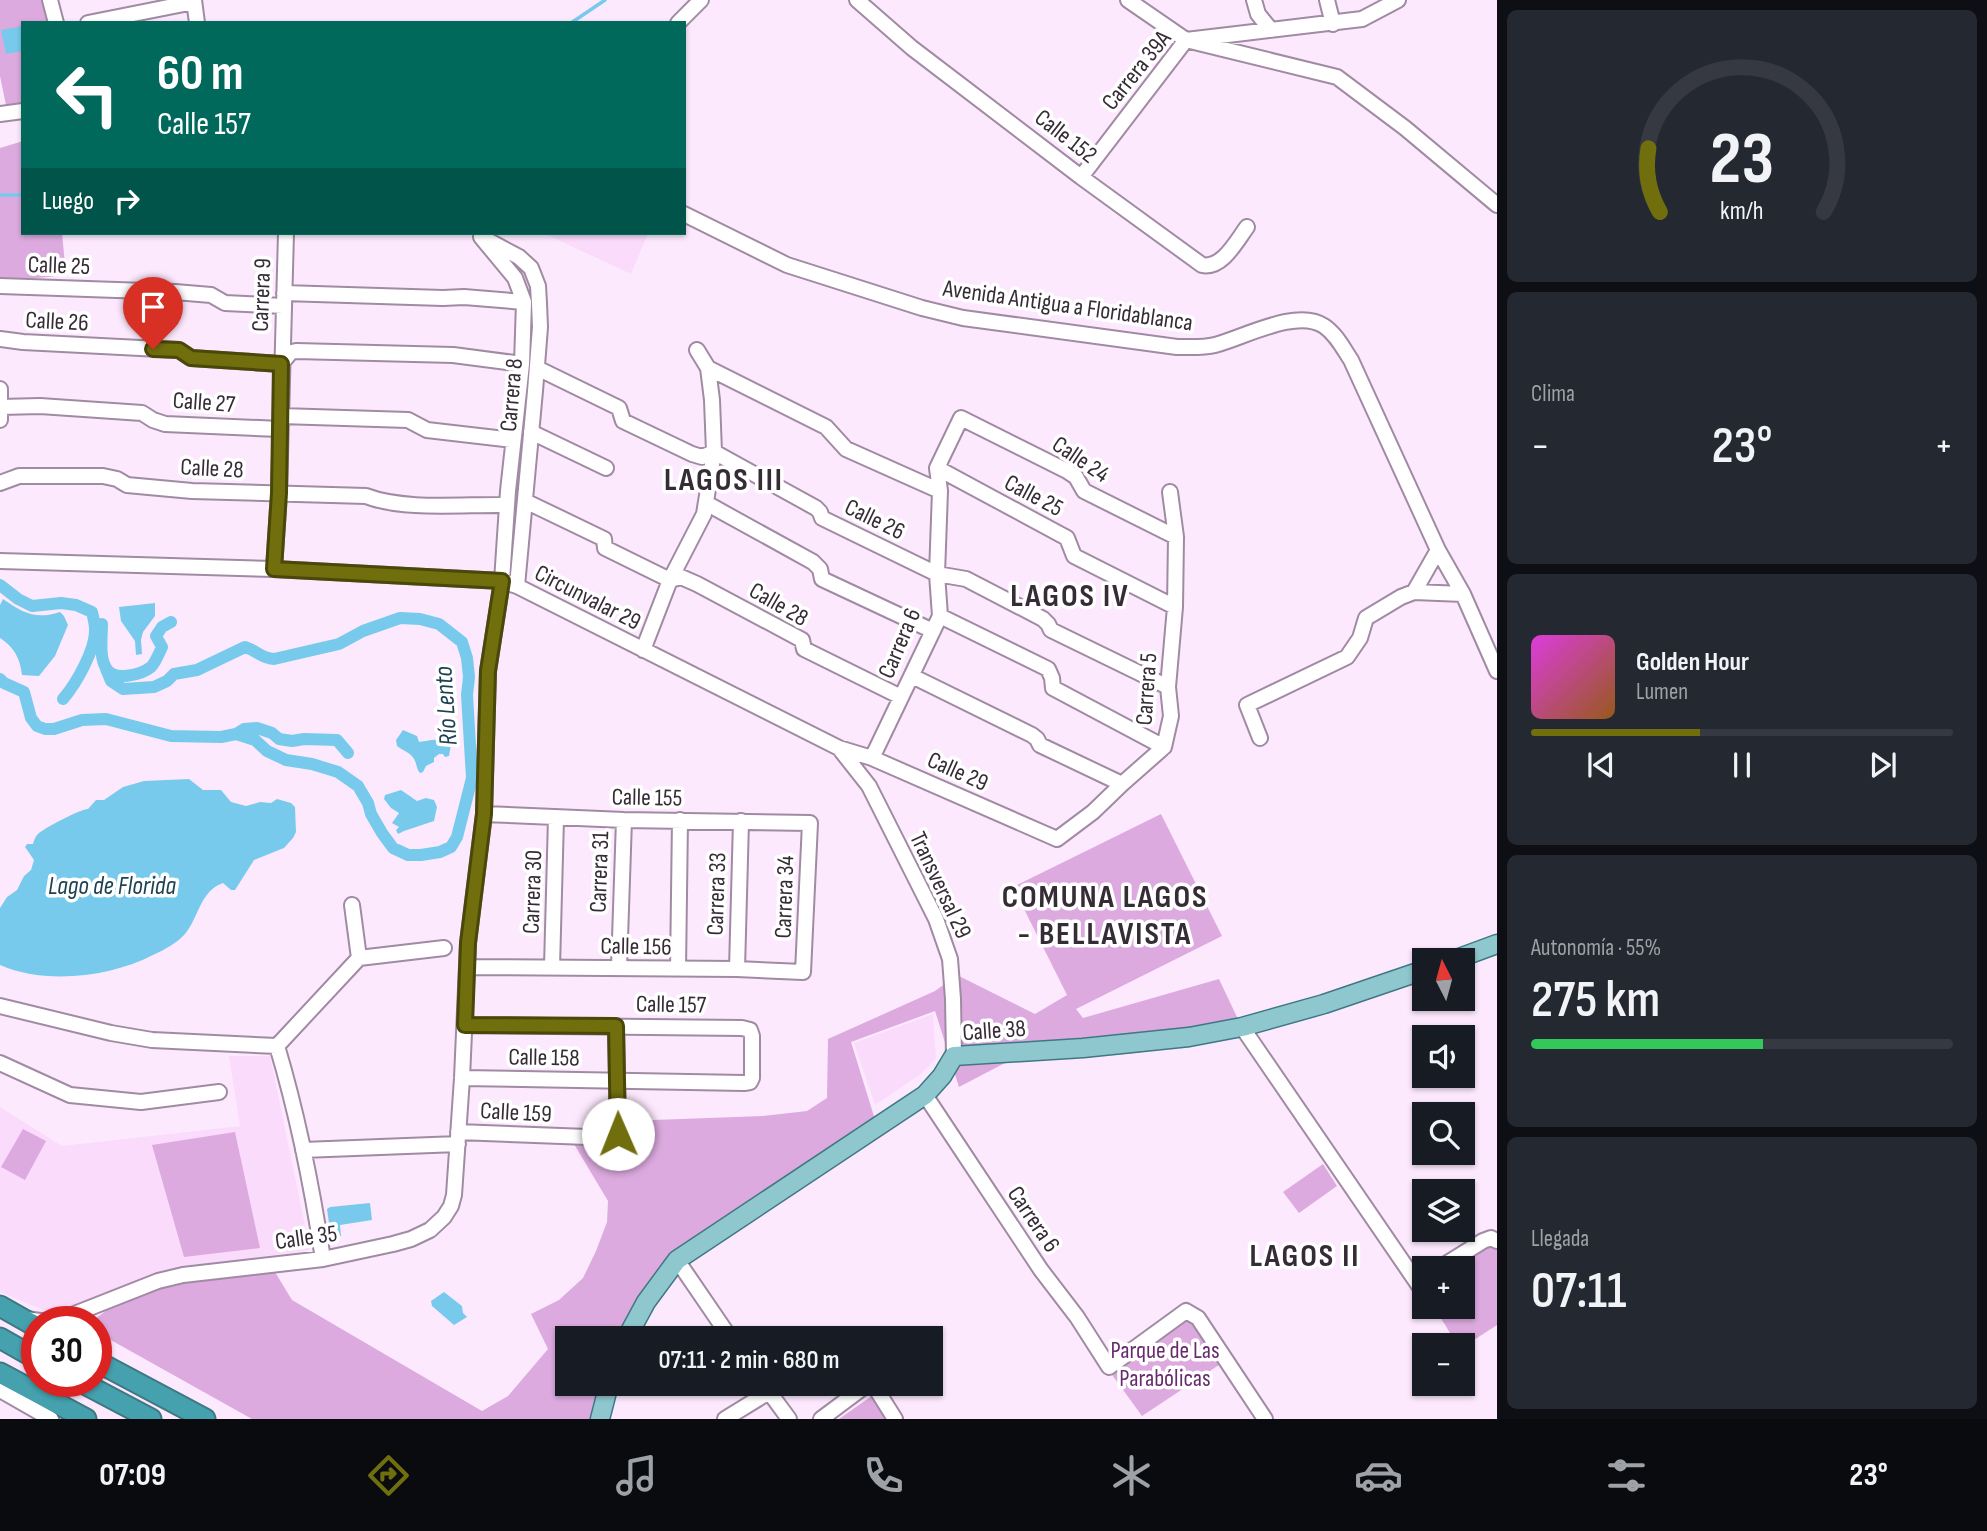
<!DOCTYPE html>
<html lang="es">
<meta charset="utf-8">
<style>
:root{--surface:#171b24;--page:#242831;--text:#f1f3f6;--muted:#9ea1a6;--line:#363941;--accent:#716e0e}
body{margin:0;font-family:"Sofia Sans Condensed",sans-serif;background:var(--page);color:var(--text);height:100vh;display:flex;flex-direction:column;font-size:26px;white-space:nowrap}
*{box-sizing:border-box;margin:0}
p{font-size:23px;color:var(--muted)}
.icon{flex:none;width:38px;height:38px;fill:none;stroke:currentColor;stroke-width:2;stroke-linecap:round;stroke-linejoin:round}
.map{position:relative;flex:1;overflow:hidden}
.panel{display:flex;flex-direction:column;gap:10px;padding:10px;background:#0d0f14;width:490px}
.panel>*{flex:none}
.hud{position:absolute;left:21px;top:21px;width:665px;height:214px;border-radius:0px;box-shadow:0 2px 5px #0004;background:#00695c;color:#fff;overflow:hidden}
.needle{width:46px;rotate:354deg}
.controls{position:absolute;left:1412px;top:948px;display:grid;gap:14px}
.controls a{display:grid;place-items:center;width:63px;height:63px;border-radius:0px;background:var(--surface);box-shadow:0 2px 5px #0004;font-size:35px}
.speed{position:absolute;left:21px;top:1306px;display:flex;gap:14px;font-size:35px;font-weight:700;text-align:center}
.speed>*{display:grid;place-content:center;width:91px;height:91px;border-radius:50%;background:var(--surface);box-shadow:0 2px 5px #0004;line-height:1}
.speed .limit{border:10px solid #d22;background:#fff;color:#111}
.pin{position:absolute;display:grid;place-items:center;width:60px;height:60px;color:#fff;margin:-72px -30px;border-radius:50% 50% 50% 0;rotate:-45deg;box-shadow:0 0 7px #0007}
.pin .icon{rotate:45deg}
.me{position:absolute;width:77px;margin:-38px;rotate:359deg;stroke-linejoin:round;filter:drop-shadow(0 0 5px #0008)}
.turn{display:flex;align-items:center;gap:24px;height:147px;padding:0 21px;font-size:32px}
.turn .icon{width:91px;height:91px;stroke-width:2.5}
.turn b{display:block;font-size:49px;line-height:60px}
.then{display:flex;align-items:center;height:66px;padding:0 21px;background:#0003;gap:14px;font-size:26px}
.big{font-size:52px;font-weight:600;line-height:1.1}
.panel .card{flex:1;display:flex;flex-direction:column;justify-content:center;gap:10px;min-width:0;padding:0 24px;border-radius:10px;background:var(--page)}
.panel .dial{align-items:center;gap:0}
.dial svg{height:182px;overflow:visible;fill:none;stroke:var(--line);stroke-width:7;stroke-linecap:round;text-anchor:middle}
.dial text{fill:var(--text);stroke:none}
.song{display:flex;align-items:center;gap:21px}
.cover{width:84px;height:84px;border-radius:10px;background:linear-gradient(135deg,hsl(300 70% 55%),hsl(30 70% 35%))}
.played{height:7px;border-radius:4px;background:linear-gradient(90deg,var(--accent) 40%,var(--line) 40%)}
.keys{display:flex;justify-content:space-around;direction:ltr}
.heat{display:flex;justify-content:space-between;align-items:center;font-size:38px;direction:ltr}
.charge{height:10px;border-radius:5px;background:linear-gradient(90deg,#34c759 55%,var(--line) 0)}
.trip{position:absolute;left:555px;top:1326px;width:388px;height:70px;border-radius:0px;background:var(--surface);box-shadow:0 2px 5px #0004;font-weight:600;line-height:70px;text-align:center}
.menu{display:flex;height:112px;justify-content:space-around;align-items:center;background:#090b0e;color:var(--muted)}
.menu .icon{width:49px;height:49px}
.menu .current{color:var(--accent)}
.menu b{font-size:32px;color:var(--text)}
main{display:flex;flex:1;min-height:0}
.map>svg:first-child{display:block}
</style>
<main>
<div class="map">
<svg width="1497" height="1419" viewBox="0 0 1497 1419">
<rect width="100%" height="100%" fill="#fde9fe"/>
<!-- built -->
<path fill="#fadbfc" d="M543 233H648L631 274Z
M933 1014 936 1059 921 1074 875 1105 854 1043Z
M229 1056H270L310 1250 171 1269 55 1315 0 1292V1107L62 1146 240 1126Z"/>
<!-- green -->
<path fill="#dcaadf" d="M0 0H48L53 23H23V107L7 110 0 76Z
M23 141V233H62L66 275 0 282V148Z
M1161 814 1222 936 1076 1009 1083 1018 1219 979 1245 1034 1185 1047 1126 1054 1005 1063 959 1087 935 1011 851 1042 877 1126 695 1256 665 1284 627 1339H567V1384H612L602 1419H252L100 1334 95 1319 111 1307 179 1281 275 1272 292 1300 482 1411 508 1396 548 1349 531 1314 559 1300 583 1278 596 1251 607 1222 608 1201 574 1144 622 1147 626 1121 763 1116 807 1111 827 1098 828 1039 935 991 957 975 1035 1014 1067 995 1013 887Z
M23 1129 46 1141 25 1180 1 1167Z
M235 1132 260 1248 184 1257 152 1145Z
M1323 1164 1337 1186 1299 1213 1283 1192Z
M1494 1243 1497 1247V1325L1463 1347 1458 1346 1439 1315 1445 1307H1463V1269H1447Z
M1188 1316 1222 1363 1142 1416 1110 1372Z
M873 1395 889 1419H839Z"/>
<!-- water -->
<path fill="#78caed" d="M23 26V51L6 54 1 30Z
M3 599C23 613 36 620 60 612L64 616 68 625 55 656 39 676 22 675C20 658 14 647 0 638V605Z
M155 603V616L143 632 141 640 142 654 136 655 135 641 121 621 119 607Z
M403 730 417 736 419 742C431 740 439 739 452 738L449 756 445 757 443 754H439L434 758V762L426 766 423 772 420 773C416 768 417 764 414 759 411 753 402 750 397 746L396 740Z
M189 779 203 790H221L231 802 246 806 260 802 271 803 277 799 291 803 295 807 296 832 293 838 284 848 254 860 235 890H231L223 883C200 891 199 917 185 934 177 943 164 950 153 955 111 977 45 985 0 965V908L7 897 17 890 24 876 31 870 34 860 25 847 27 844H33C34 840 35 837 38 834 44 828 81 809 88 809L96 800H104L123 787 144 781Z
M401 790 417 801 426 798 434 800 437 807 434 821 404 831 398 834 396 830 399 827 392 823 399 813 391 808 384 799 385 795Z
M370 1203 372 1220 340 1225 341 1236 331 1238 327 1209 330 1207Z
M444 1292 462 1306 463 1313 467 1317 454 1325 432 1306 431 1301Z"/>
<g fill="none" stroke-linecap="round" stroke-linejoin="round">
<!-- stream -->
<path stroke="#78caed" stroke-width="3.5" d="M571 23 605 0
M0 195H23"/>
<!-- canal -->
<path stroke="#78caed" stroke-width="12" d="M0 585 18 599 32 606 61 603 76 605 92 612C93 617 95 623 95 629 96 649 76 684 63 699
M102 624C102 638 99 656 106 668 113 682 141 675 151 667 156 662 159 653 162 647L156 636 162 627 171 622
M106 669 111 681 123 689 154 687 167 681 174 674 197 670 245 647C258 651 260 658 274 659L339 644 363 631 400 618 420 619 439 624 462 642 467 658 469 677 467 695 472 778 457 837 451 847 440 852 421 855H408L393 848 382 833 371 814 368 803 358 786 338 772 312 764 286 760 267 751 255 740 236 734
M0 679 4 683 24 692 31 718 37 726 45 729H54L82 720 106 719 171 736 221 737 236 734 244 729 257 728 272 733 279 739 292 741 304 739 337 740 348 753"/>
<!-- minor casing -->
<g stroke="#a18aa3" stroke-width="18">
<path id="minor" d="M50 0 56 23
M194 0 197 23
M857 0 912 48 1081 177 1202 265C1222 269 1236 242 1247 227
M1128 0 1186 40 1337 77 1405 128 1497 205
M1254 0 1258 14 1271 30
M1327 0 1333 24
M88 23 194 2
M678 23 701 0
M0 114 23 111
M1081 177 1186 40 1362 19 1398 0
M684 214 787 265 922 308 963 318 1177 347C1190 347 1203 348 1215 345 1245 337 1297 308 1324 326 1336 334 1343 348 1351 360L1438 550 1463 594 1497 671
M489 241 519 257 531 268 538 286 539 303 540 327 535 391 517 586
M0 286 175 292 211 295 225 303 283 306
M284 293 443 298 464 297 524 302
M0 339 23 342 179 350 191 358 281 364 291 352 296 351 453 355 522 364
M537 368 619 408 623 421 692 454 702 457 714 452 816 508 820 512 822 518 937 574 966 579 1043 619 1048 624 1051 630 1168 687
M708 368 826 427 846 449 940 491
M0 389V420
M1 407 40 406 142 413 153 420 165 424 280 429
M281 416 408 420 427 430 513 440
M531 432 606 468
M937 468 1067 538 1074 556 1175 607
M0 483 19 476H103L117 479 127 485 192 491 366 496C405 511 464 504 507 505
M525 501 604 539 605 548 670 580 681 577 697 584 802 640 804 649 901 697
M706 503 813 562 820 569 822 579 933 631
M0 561 274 569 502 581 517 586 839 748 872 758 1057 839 1093 812 1122 784 1164 747 1171 716 1168 687 1175 607 1176 537 1170 492
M274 569 279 493 286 233
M1414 592 1438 550
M940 616 1048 669 1052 678 1053 688 1164 747
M643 650 670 580 704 514 714 452 712 400 708 368 697 350
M912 676 1032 735 1037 739 1040 745 1122 784
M1260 738 1247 705 1347 657 1360 638 1366 618 1401 597 1414 592 1463 594
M839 748 869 786 936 919 950 959 953 999 954 1056
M872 758 940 616 937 574 940 491 937 468 961 418 1067 471 1076 477 1084 491 1176 537
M352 905 359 958
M467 967 737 969 803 972 810 823 624 820 484 814
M552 967 556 818
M619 968 624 820
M678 969 680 820
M737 969 741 821
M0 1006 111 1033 152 1040 277 1046 359 958 444 948
M1242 1027 1424 1293
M277 1046C298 1116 312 1187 323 1259
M0 1063 70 1095 141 1102 219 1092
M462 1078 744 1083 750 1082 752 1078V1036L750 1030 742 1028 465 1025
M925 1095 1041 1270 1077 1317 1109 1367 1186 1311 1198 1318 1265 1419
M458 1132 614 1138 618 1134 616 1026
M303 1150 458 1144
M677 1260 731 1339
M1438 1269 1483 1241 1491 1238 1497 1241
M26 1319 40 1321 59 1320 158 1281 183 1275 323 1259 393 1244 411 1239 430 1230 444 1217 451 1206 454 1195 462 1078 468 943 484 814 488 671 502 581 508 491 522 364 524 302 515 278 481 237
M873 1384 895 1419
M764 1385 789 1419
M0 1390 51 1419
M725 1419 769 1392
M821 1419 868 1384"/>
</g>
<!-- major casing -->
<g stroke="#3f7883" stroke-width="21">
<path id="major" d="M1451 961 1497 944
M626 1339 646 1302 677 1260 925 1095 942 1076 954 1056 1083 1048 1189 1037 1242 1027 1324 1004 1424 970
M600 1419 609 1384"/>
</g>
<!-- highway casing -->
<g stroke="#3f7883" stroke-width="23">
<path id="highway" d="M0 1306 37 1327
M0 1338 37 1359
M96 1361 205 1419
M0 1373 86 1419
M79 1381 151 1419"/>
</g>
<!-- minor -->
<use href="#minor" stroke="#fff" stroke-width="14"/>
<!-- major -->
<use href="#major" stroke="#8fc7ce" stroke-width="18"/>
<!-- highway -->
<use href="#highway" stroke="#44a1ad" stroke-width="19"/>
</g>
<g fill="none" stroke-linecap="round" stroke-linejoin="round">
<!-- route casing -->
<g stroke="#494809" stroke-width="18">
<path id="route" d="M153 349 179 350 191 358 281 364 279 493 274 569 502 581 488 671 484 814 468 943 465 1025 616 1026 618 1134"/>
</g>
<!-- route -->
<use href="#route" stroke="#716e0e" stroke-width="12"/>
</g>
<g text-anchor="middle" stroke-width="7" stroke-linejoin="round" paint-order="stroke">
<!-- street labels -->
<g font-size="24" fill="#362c36" stroke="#fff">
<text transform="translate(1136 70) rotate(-51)" y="8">Carrera 39A</text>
<text transform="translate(1066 136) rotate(38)" y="8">Calle 152</text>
<text transform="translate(59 265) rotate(2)" y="8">Calle 25</text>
<text transform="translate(261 295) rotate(-88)" y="8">Carrera 9</text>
<text transform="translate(1068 305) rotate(8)" y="8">Avenida Antigua a Floridablanca</text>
<text transform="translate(57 321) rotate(3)" y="8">Calle 26</text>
<text transform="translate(511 395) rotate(-85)" y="8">Carrera 8</text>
<text transform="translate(204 402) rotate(4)" y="8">Calle 27</text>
<text transform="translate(1081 459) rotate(34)" y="8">Calle 24</text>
<text transform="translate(212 468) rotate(3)" y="8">Calle 28</text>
<text transform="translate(1034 495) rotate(28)" y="8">Calle 25</text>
<text transform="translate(875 519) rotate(26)" y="8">Calle 26</text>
<text transform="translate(588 597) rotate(27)" y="8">Circunvalar 29</text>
<text transform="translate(779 604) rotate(30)" y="8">Calle 28</text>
<text transform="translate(899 643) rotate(-67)" y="8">Carrera 6</text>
<text transform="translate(1146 689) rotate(-86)" y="8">Carrera 5</text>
<text transform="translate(958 771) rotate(24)" y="8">Calle 29</text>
<text transform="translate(647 797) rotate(1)" y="8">Calle 155</text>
<text transform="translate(599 872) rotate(-88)" y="8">Carrera 31</text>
<text transform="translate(941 885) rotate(65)" y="8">Transversal 29</text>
<text transform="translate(532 892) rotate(-88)" y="8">Carrera 30</text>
<text transform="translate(716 894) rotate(-88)" y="8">Carrera 33</text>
<text transform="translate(784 897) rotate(-88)" y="8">Carrera 34</text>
<text transform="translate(636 946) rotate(1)" y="8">Calle 156</text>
<text transform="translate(671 1004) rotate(1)" y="8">Calle 157</text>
<text transform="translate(994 1030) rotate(-4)" y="8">Calle 38</text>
<text transform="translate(544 1057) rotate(1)" y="8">Calle 158</text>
<text transform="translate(516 1112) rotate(3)" y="8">Calle 159</text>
<text transform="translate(1034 1219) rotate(56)" y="8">Carrera 6</text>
<text transform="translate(306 1237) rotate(-8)" y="8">Calle 35</text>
</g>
<!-- park labels -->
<g font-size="24" fill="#672b6d" stroke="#fff">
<text x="1165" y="1358">Parque de Las<tspan x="1165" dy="28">Parabólicas</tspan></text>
</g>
<!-- water labels -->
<g font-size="26" font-style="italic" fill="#1d4251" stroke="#fff">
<text transform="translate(445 706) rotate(-94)" y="9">Río Lento</text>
<text x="112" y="894">Lago de Florida</text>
</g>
<!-- district labels -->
<g font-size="32" font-weight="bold" letter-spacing="2" fill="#362c36" stroke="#fff">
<text x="724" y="490">LAGOS III</text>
<text x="1070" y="606">LAGOS IV</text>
<text x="1105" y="907">COMUNA LAGOS<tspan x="1105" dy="37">- BELLAVISTA</tspan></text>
<text x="1305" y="1266">LAGOS II</text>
</g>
</g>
</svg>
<div class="controls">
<a><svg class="needle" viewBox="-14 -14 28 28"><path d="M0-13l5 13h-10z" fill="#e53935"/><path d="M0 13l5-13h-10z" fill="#9ea1a6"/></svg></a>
<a><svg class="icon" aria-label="sound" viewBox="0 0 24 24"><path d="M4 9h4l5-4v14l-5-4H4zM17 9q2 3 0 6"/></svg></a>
<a><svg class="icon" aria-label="search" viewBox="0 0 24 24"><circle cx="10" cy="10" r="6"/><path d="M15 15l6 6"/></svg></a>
<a><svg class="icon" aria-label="layers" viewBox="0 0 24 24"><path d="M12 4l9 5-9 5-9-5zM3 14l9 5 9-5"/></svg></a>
<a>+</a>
<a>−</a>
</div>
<div class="speed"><div class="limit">30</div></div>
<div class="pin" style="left:153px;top:349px;background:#d93025"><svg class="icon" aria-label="arrive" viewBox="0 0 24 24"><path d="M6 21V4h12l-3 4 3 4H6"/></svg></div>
<svg class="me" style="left:618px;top:1134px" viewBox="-20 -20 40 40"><circle r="19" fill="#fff"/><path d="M0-13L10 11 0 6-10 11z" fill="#716e0e"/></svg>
<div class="trip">07:11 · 2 min · 680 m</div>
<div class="hud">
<div class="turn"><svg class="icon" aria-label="left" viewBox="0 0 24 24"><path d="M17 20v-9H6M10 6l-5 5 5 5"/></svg><div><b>60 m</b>Calle 157</div></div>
<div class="then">Luego<svg class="icon" aria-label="right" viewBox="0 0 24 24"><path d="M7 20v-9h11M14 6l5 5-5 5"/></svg></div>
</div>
</div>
<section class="panel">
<div class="card dial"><svg viewBox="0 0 100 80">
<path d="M14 69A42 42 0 1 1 86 69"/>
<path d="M14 69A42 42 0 0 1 9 41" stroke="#716e0e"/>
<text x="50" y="56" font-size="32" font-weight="700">23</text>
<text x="50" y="72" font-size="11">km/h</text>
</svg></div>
<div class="card"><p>Clima</p>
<div class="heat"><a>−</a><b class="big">23°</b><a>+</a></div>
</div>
<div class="card">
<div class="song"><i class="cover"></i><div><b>Golden Hour</b><p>Lumen</p></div></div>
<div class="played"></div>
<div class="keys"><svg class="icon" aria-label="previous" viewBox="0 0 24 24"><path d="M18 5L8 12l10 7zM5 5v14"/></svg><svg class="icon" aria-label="pause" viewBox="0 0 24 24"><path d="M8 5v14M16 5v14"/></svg><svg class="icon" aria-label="next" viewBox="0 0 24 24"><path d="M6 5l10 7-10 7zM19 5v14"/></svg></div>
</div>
<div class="card"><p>Autonomía · 55%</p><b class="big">275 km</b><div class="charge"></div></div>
<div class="card"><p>Llegada</p><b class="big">07:11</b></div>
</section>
</main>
<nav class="menu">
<b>07:09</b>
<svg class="icon current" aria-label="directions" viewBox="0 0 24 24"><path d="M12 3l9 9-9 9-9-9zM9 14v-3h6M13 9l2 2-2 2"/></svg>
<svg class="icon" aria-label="music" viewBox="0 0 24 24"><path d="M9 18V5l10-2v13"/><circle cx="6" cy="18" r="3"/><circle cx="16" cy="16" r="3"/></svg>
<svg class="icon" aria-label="phone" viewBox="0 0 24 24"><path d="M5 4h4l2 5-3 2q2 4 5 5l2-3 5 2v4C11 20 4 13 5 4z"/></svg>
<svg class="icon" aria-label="climate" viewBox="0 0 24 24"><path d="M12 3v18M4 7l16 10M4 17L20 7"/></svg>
<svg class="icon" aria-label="car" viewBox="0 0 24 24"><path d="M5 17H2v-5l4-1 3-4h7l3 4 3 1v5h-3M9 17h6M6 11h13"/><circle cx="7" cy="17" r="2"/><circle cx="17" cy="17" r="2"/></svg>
<svg class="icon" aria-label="filters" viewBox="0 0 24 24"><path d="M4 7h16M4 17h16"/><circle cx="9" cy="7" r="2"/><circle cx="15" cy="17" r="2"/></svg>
<b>23°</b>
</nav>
